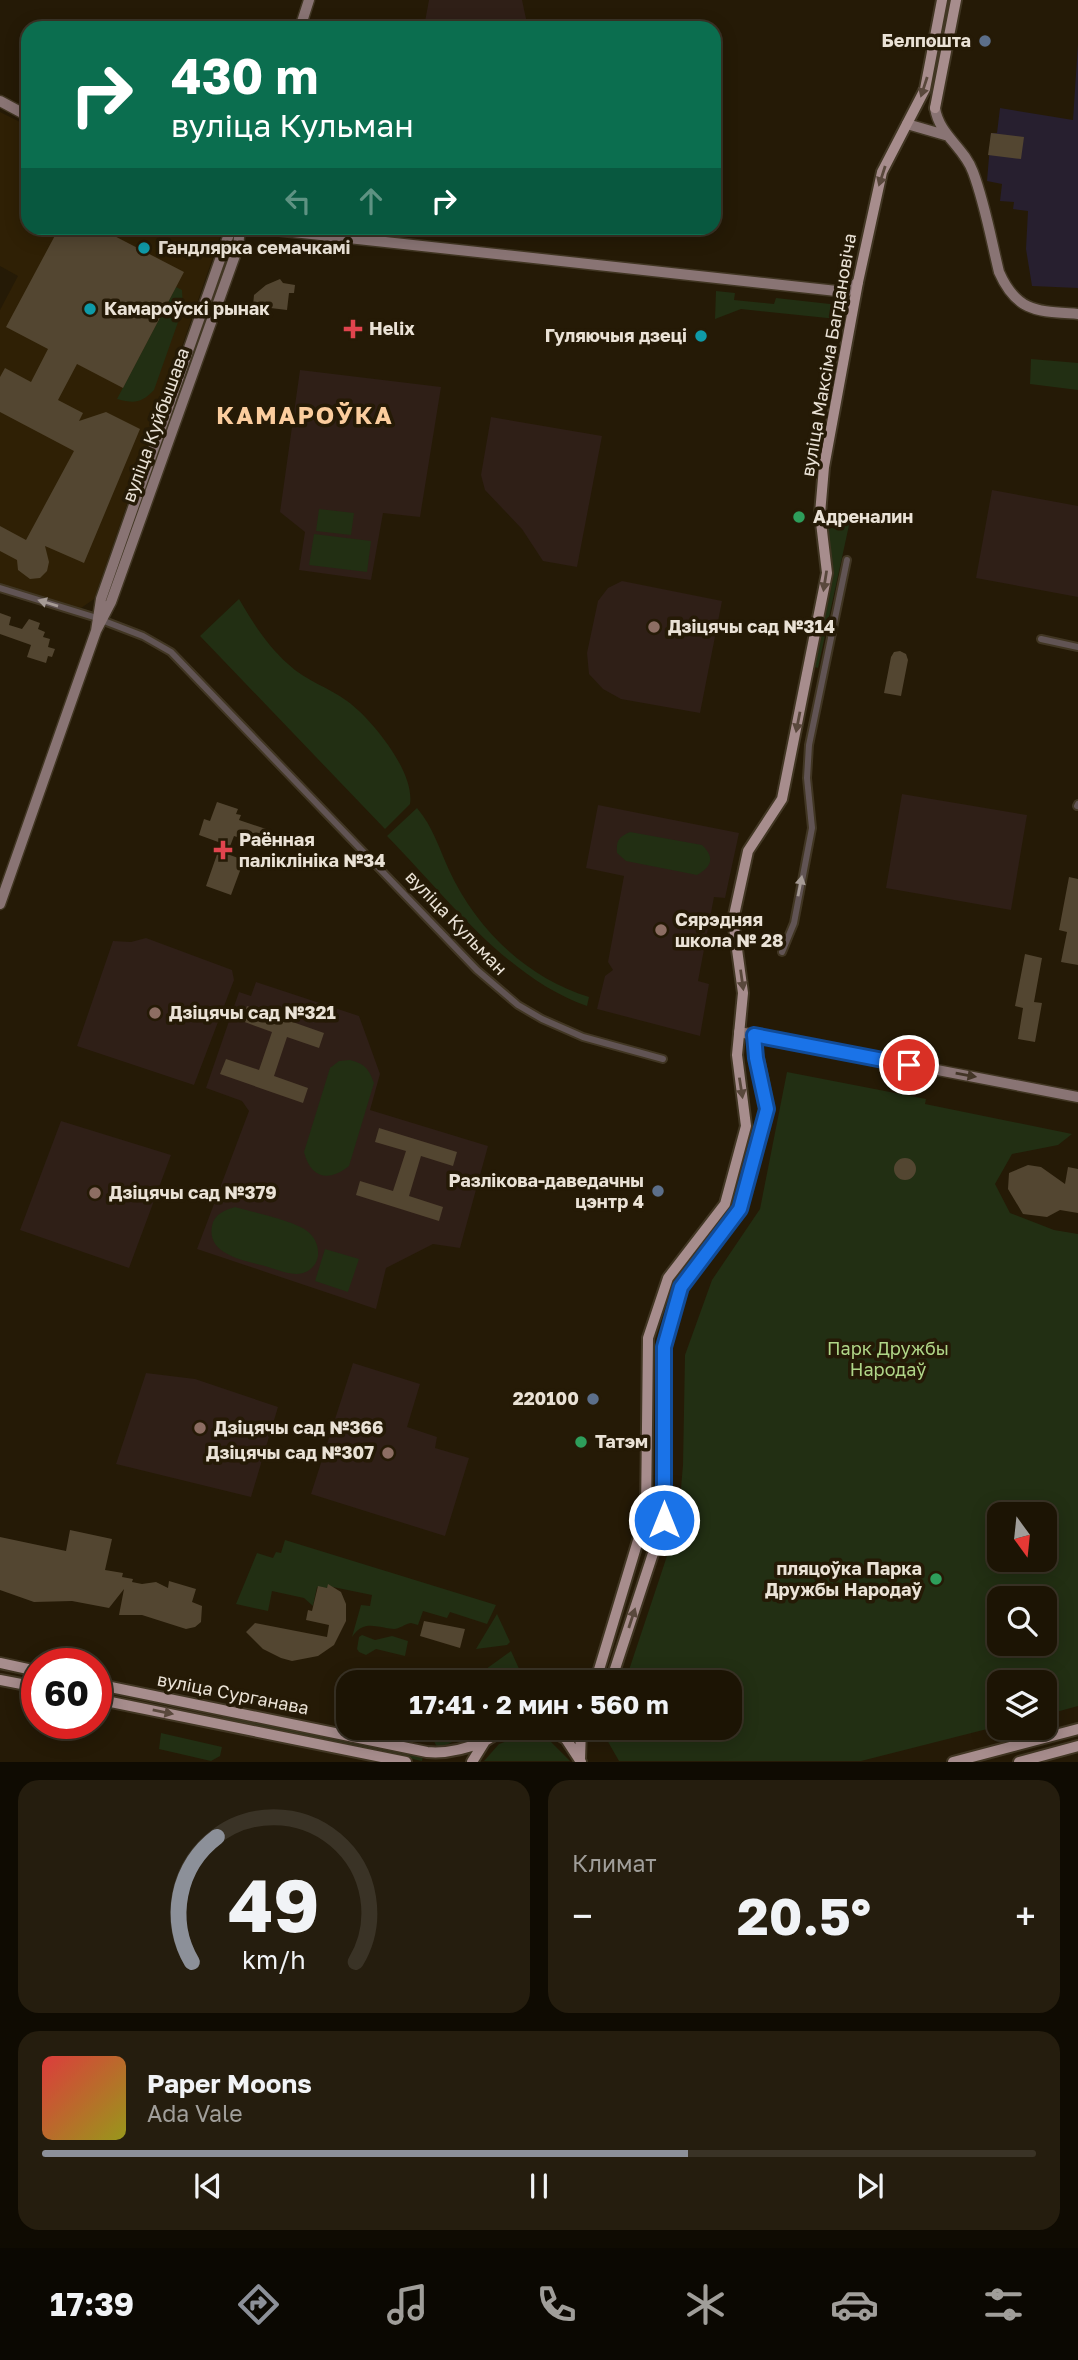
<!DOCTYPE html>
<html lang="ru">
<meta charset="utf-8">
<style>
:root{--surface:#1c1404;--page:#251d0e;--text:#f1f3f6;--muted:#a09e9a;--line:#3a3326;--accent:#8c9099}
body{margin:0;font-family:"Golos Text",sans-serif;background:var(--page);color:var(--text);height:100vh;display:flex;flex-direction:column;font-size:26px;white-space:nowrap}
*{box-sizing:border-box;margin:0}
p{font-size:23px;color:var(--muted)}
.icon{flex:none;width:38px;height:38px;fill:none;stroke:currentColor;stroke-width:2;stroke-linecap:round;stroke-linejoin:round}
.map{position:relative;height:1762px;overflow:hidden}
.side{display:flex;flex-direction:column;gap:18px;padding:18px;background:#0f0b02;flex:1}
.side>*{flex:none}
.top-card{position:absolute;left:21px;top:21px;width:700px;height:214px;border-radius:21px;box-shadow:0 4px 18px #0003,0 0 0 2px var(--line);background:#0b6e4f;color:#fff;overflow:hidden}
.needle{width:46px;rotate:165deg}
.buttons{position:absolute;left:987px;top:1502px;display:grid;gap:14px}
.buttons a{display:grid;place-items:center;width:70px;height:70px;border-radius:14px;background:var(--surface);box-shadow:0 4px 18px #0003,0 0 0 2px var(--line);font-size:35px}
.speed{position:absolute;left:21px;top:1648px;display:flex;gap:14px;font-size:35px;font-weight:700;text-align:center}
.speed>*{display:grid;place-content:center;width:91px;height:91px;border-radius:50%;background:var(--surface);box-shadow:0 4px 18px #0003,0 0 0 2px var(--line);line-height:1}
.speed .limit{border:10px solid #d22;background:#fff;color:#111}
.pin{position:absolute;display:grid;place-items:center;width:60px;height:60px;color:#fff;margin:-30px;border:4px solid #fff;border-radius:50%;box-shadow:0 2px 7px #0007}
.me{position:absolute;width:77px;margin:-38px;rotate:0deg;stroke-linejoin:round;filter:drop-shadow(0 0 5px #0008)}
.turn{display:flex;align-items:center;gap:24px;height:147px;padding:0 35px;font-size:32px}
.turn .icon{width:91px;height:91px;stroke-width:2.5}
.turn b{display:block;font-size:49px;line-height:60px}
.lanes{display:flex;align-items:center;height:66px;padding:0 35px;background:#0003;justify-content:center;gap:35px;direction:ltr}
.lanes .off{opacity:.35}
.big{font-size:52px;font-weight:700;line-height:1.1}
.side .tile{flex:1;display:flex;flex-direction:column;justify-content:center;gap:10px;min-width:0;padding:0 24px;border-radius:21px;background:var(--page)}
.side .dial{align-items:center;gap:0}
.dial svg{height:182px;overflow:visible;fill:none;stroke:var(--line);stroke-width:7;stroke-linecap:round;text-anchor:middle}
.dial text{fill:var(--text);stroke:none}
.song{display:flex;align-items:center;gap:21px}
.cover{width:84px;height:84px;border-radius:10px;background:linear-gradient(135deg,hsl(0 70% 55%),hsl(60 70% 35%))}
.played{height:7px;border-radius:4px;background:linear-gradient(90deg,var(--accent) 65%,var(--line) 65%)}
.keys{display:flex;justify-content:space-around;direction:ltr}
.heat{display:flex;justify-content:space-between;align-items:center;font-size:38px;direction:ltr}
.side .tiles{flex:1;display:grid;gap:18px;grid-template-columns:1fr 1fr}
.tile:last-child{grid-column:span 2}
.trip{position:absolute;left:336px;top:1670px;width:406px;height:70px;border-radius:21px;background:var(--surface);box-shadow:0 4px 18px #0003,0 0 0 2px var(--line);font-weight:700;line-height:70px;text-align:center}
.dock{display:flex;height:112px;justify-content:space-around;align-items:center;background:#0b0802;color:var(--muted)}
.dock .icon{width:49px;height:49px}
.dock .current{color:var(--accent)}
.dock b{font-size:32px;color:var(--text)}
.map>svg:first-child{display:block}
</style>
<div class="map">
<svg width="1078" height="1762" viewBox="0 0 1078 1762">
<rect width="100%" height="100%" fill="#251a06"/>
<!-- built -->
<path fill="#2f2005" d="M0 112 28 126V228H212L221 234 94 599 81 608 0 583V310L18 276 0 266Z"/>
<!-- industrial -->
<path fill="#271f2f" d="M1078 44V288L1032 286 1026 249 1028 211 1013 209 1014 202 1000 201 1002 184 987 181 991 133H997L1000 108 1073 120Z"/>
<!-- education -->
<path fill="#2f1f17" d="M429 0H522L528 28 424 27Z
M300 370 441 387 420 517 383 513 371 580 299 570 305 532 280 512Z
M491 417 602 436 577 567 543 561 522 529 485 490 481 475Z
M992 490 1078 506V597L976 578Z
M622 581 722 601 700 713 621 699 603 689 589 674 587 653 598 601 608 588Z
M902 794 1027 815 1011 910 886 888Z
M598 805 739 833 725 898 714 897 698 981 709 984 700 1036 597 1009 605 976 613 970 608 962 624 876 586 868Z
M146 938 232 970 234 980 194 1085 77 1046 113 941 131 942Z
M256 982 359 1016 380 1074 370 1110 488 1146 460 1248 433 1244 386 1268 376 1309 197 1249 249 1111 242 1101 206 1088 239 992 251 996Z
M61 1121 171 1155 129 1268 20 1230Z
M353 1363 420 1384 407 1427 437 1437 435 1448 469 1458 445 1536 311 1494Z
M146 1373 195 1379 278 1407 251 1497 116 1464Z"/>
<!-- green -->
<path fill="#222f13" fill-rule="evenodd" d="M176 287 182 290 183 308 154 390C141 403 135 404 117 399Z
M716 291 735 293 734 300 774 304 776 298 839 305 837 319 741 309 715 319Z
M1031 359 1078 363V390L1030 384Z
M319 509 354 513 351 535 316 531Z
M824 514 851 516 818 668 815 667 834 573Z
M314 534 371 541 367 572 309 565Z
M239 599C253 623 267 645 288 664 306 681 328 687 347 701 372 719 415 772 410 804L385 829 200 636Z
M417 808C433 827 439 848 449 870 476 929 527 978 589 997L587 1006C506 978 446 896 387 836Z
M630 832 702 845C715 857 712 867 697 875L626 861 617 853C616 840 619 837 630 832Z
M350 1060C365 1064 369 1069 374 1083L349 1166C329 1182 311 1179 304 1152L330 1068 339 1061Z
M787 1072 926 1099 925 1104 1072 1134 1058 1145 1012 1154 995 1184 1010 1213 1054 1230 1078 1234V1706L1045 1715V1682H999V1726L861 1761H619L603 1733 606 1727H730V1682H625L678 1523 683 1465 685 1355 712 1280 760 1209ZM999 1514H1045V1559H999ZM999 1598H1045V1643H999Z
M235 1207C252 1212 295 1221 307 1231 322 1242 323 1267 303 1273 293 1276 281 1271 271 1268 250 1261 206 1257 212 1226 214 1214 225 1210 235 1207Z
M325 1249 359 1259 348 1292 315 1281Z
M285 1540 496 1605 487 1624 450 1612 447 1618 423 1611 418 1625 411 1623C405 1624 399 1629 394 1629 377 1628 364 1619 352 1637L361 1605 370 1606 372 1595 328 1586 326 1589 317 1587 313 1606 304 1598 272 1591 268 1611 236 1604 257 1553 273 1558 276 1552 281 1553Z
M497 1614 510 1642 507 1645 476 1649Z
M362 1635 375 1640 392 1636 408 1641 405 1656 376 1649 366 1655 359 1652 357 1649 359 1637Z
M511 1651 525 1682H468Z
M223 1716 423 1756 422 1761 223 1720Z
M412 1727H483L438 1749C431 1734 428 1731 412 1727Z
M161 1733 222 1747 220 1756 211 1761 159 1749Z
M524 1735 550 1741 570 1761H484L499 1744Z"/>
<!-- building -->
<path fill="#534631" d="M991 133 1024 137 1021 159 988 155Z
M59 228H99L184 272 123 388 77 364 58 400 83 413 79 421 106 412 140 429 84 563 45 546 49 562 47 571 40 578 30 579 18 570 17 560 0 551V526L26 540 74 451 0 412V377L5 368 31 382 48 349 6 327Z
M280 279 283 283 295 285 294 293H289L287 310 253 306 254 295 266 285Z
M0 613 11 617 9 625 22 629 29 619 40 623 38 629 45 632 43 637 50 639 48 647 55 649 52 657 48 656 46 663 27 657 31 645 0 634Z
M900 651 906 654 908 660 901 696 884 693 891 657 894 652Z
M217 802 238 809 236 814 241 815 239 820 266 829 260 845 234 836 227 854 244 860 231 895 206 886 221 843 199 835 204 819 210 821Z
M1069 877 1078 879V965L1061 962 1067 932 1059 930Z
M1025 954 1042 958 1034 1002 1042 1003 1035 1042 1018 1039 1023 1008 1015 1006Z
M247 1006 324 1033 319 1048 287 1037 274 1076 308 1088 303 1103 220 1074 226 1059 259 1070 272 1032 242 1021Z
M379 1128 457 1152 453 1166 421 1156 409 1196 443 1207 439 1221 356 1195 360 1181 393 1191 406 1151 375 1142Z
M894 1169a11 11 0 1 1 22 0a11 11 0 1 1-22 0Z
M1028 1165 1041 1167 1065 1184 1068 1167 1078 1169V1213L1060 1210 1047 1217 1023 1214 1008 1189 1009 1173Z
M70 1530 112 1539 105 1570 123 1573 122 1577 133 1579 132 1582 142 1584 156 1582 168 1588 169 1581 196 1589 192 1602 202 1606 201 1622 195 1627 186 1629 142 1615H119L124 1589 109 1608 72 1601 34 1602 0 1590V1537L66 1551Z
M328 1584 341 1592 346 1604V1621L334 1645 318 1656 292 1661 281 1658 263 1649 246 1632 255 1623 327 1637 329 1625 306 1620 308 1610 312 1611 318 1586 327 1588Z
M424 1621 465 1629 460 1648 420 1636Z"/>
<g fill="none" stroke-linecap="round" stroke-linejoin="round">
<!-- minor casing -->
<g stroke="#413623" stroke-width="10">
<path id="minor" d="M0 588 97 618
M104 621 143 636 171 652 477 970 518 1005 542 1019 583 1037 663 1059
M1041 639 1078 647
M1077 806 1078 804
M782 952 794 923 812 828 807 778 809 745 847 560"/>
</g>
<!-- secondary casing -->
<g stroke="#413623" stroke-width="13">
<path id="secondary" d="M300 28 309 0
M0 101 28 116
M935 108C939 135 964 147 973 172 985 204 991 239 999 272 1017 313 1038 311 1078 314
M907 124 945 135
M256 228 846 292 858 282
M96 631 111 602 238 247 240 228
M0 904 96 631 101 599 229 234 235 228
M739 1032 1078 1097"/>
</g>
<!-- primary casing -->
<g stroke="#413623" stroke-width="14">
<path id="primary" d="M935 108 956 0
M0 1663 37 1671
M0 1680 37 1687
M590 1682 598 1673 646 1514 648 1338 668 1278 725 1204 746 1126 737 1055 743 993 733 920 748 851 782 799 827 573 820 514 824 467 858 282 882 172 925 89 942 0
M609 1682 612 1678 664 1520V1347L681 1287 740 1209 765 1118C770 1096 756 1059 754 1035
M96 1684 427 1752C447 1754 466 1749 485 1741
M96 1699 406 1762
M547 1727 566 1739 581 1762
M580 1760 581 1727
M472 1762 485 1741 507 1727
M953 1762 1078 1729
M1019 1762 1078 1746"/>
</g>
<!-- minor -->
<use href="#minor" stroke="#615454" stroke-width="6"/>
<!-- secondary -->
<use href="#secondary" stroke="#897474" stroke-width="10"/>
<!-- primary -->
<use href="#primary" stroke="#a78d8d" stroke-width="10"/>
</g>
<!-- one-way arrows -->
<defs><path id="oneway-solid" d="M-6-.8H1V-3.2L6.5 0L1 3.2V.8H-6Z" transform="scale(1.75)"/></defs>
<g fill="#59483c">
<use href="#oneway-solid" transform="translate(924 87) rotate(108)"/>
<use href="#oneway-solid" transform="translate(882 176) rotate(108)"/>
<use href="#oneway-solid" transform="translate(825 581) rotate(99)"/>
<use href="#oneway-solid" transform="translate(798 722) rotate(101)"/>
<use href="#oneway-solid" transform="translate(742 980) rotate(82)"/>
<use href="#oneway-solid" transform="translate(741 1088) rotate(81)"/>
<use href="#oneway-solid" transform="translate(632 1618) rotate(-72)"/>
<use href="#oneway-solid" transform="translate(163 1712) rotate(11)"/>
</g>
<g fill="#a69b95">
<use href="#oneway-solid" transform="translate(48 603) rotate(-163)"/>
<use href="#oneway-solid" transform="translate(800 886) rotate(-79)"/>
</g>
<use fill="#433527" href="#oneway-solid" transform="translate(966 1075) rotate(10)"/>
<g fill="none" stroke-linecap="round" stroke-linejoin="round">
<!-- route casing -->
<g stroke="#114b97" stroke-width="18">
<path id="route" d="M664 1520V1347L681 1287 740 1209 767 1109 756 1058 754 1035 909 1065"/>
</g>
<!-- route -->
<use href="#route" stroke="#1a73e8" stroke-width="12"/>
</g>
<!-- markers -->
<g fill="#5c6f8a" stroke="#251a06" stroke-width="2.5">
<circle cx="985" cy="41" r="7"/>
<circle cx="658" cy="1191" r="7"/>
<circle cx="593" cy="1399" r="7"/>
</g>
<g fill="#0f9aa8" stroke="#251a06" stroke-width="2.5">
<circle cx="144" cy="248" r="7"/>
<circle cx="90" cy="309" r="7"/>
<circle cx="701" cy="336" r="7"/>
</g>
<g fill="#e0444e" stroke="#251a06" stroke-width="2.5">
<path d="M349.5 318.5h7v7h7v7h-7v7h-7v-7h-7v-7h7z"/>
<path d="M219.5 839.5h7v7h7v7h-7v7h-7v-7h-7v-7h7z"/>
</g>
<g fill="#2e9e5b" stroke="#251a06" stroke-width="2.5">
<circle cx="799" cy="517" r="7"/>
<circle cx="581" cy="1442" r="7"/>
<circle cx="936" cy="1579" r="7"/>
</g>
<g fill="#8d6e63" stroke="#251a06" stroke-width="2.5">
<circle cx="654" cy="627" r="7"/>
<circle cx="661" cy="930" r="7"/>
<circle cx="155" cy="1013" r="7"/>
<circle cx="95" cy="1193" r="7"/>
<circle cx="200" cy="1428" r="7"/>
<circle cx="388" cy="1453" r="7"/>
</g>
<g text-anchor="middle" stroke-width="7" stroke-linejoin="round" paint-order="stroke">
<!-- poi labels -->
<g font-size="18" font-weight="bold" fill="#eae2d6" stroke="#251a06" text-anchor="start">
<text x="971" y="47" text-anchor="end">Белпошта</text>
<text x="158" y="254">Гандлярка семачкамі</text>
<text x="104" y="315">Камароўскі рынак</text>
<text x="369" y="335">Helix</text>
<text x="687" y="342" text-anchor="end">Гуляючыя дзеці</text>
<text x="813" y="523">Адреналин</text>
<text x="668" y="633">Дзіцячы сад №314</text>
<text x="239" y="846">Раённая<tspan x="239" dy="21">паліклініка №34</tspan></text>
<text x="675" y="926">Сярэдняя<tspan x="675" dy="21">школа № 28</tspan></text>
<text x="169" y="1019">Дзіцячы сад №321</text>
<text x="644" y="1187" text-anchor="end">Разлікова-даведачны<tspan x="644" dy="21">цэнтр 4</tspan></text>
<text x="109" y="1199">Дзіцячы сад №379</text>
<text x="579" y="1405" text-anchor="end">220100</text>
<text x="214" y="1434">Дзіцячы сад №366</text>
<text x="595" y="1448">Татэм</text>
<text x="374" y="1459" text-anchor="end">Дзіцячы сад №307</text>
<text x="922" y="1575" text-anchor="end">пляцоўка Парка<tspan x="922" dy="21">Дружбы Народаў</tspan></text>
</g>
<!-- street labels -->
<g font-size="18" fill="#eae2d6" stroke="#251a06">
<text transform="translate(829 355) rotate(-80)" y="6">вуліца Максіма Багдановіча</text>
<text transform="translate(156 425) rotate(-70)" y="6">вуліца Куйбышава</text>
<text transform="translate(456 923) rotate(46)" y="6">вуліца Кульман</text>
<text transform="translate(233 1694) rotate(11)" y="6">вуліца Сурганава</text>
</g>
<!-- park labels -->
<g font-size="18" fill="#b0d688" stroke="#251a06">
<text x="888" y="1355">Парк Дружбы<tspan x="888" dy="21">Народаў</tspan></text>
</g>
<!-- district labels -->
<g font-size="24" font-weight="bold" letter-spacing="2" fill="#fbcd9e" stroke="#251a06">
<text x="305" y="424">КАМАРОЎКА</text>
</g>
</g>
</svg>
<div class="buttons">
<a><svg class="needle" viewBox="-14 -14 28 28"><path d="M0-13l5 13h-10z" fill="#e53935"/><path d="M0 13l5-13h-10z" fill="#a09e9a"/></svg></a>
<a><svg class="icon" aria-label="search" viewBox="0 0 24 24"><circle cx="10" cy="10" r="6"/><path d="M15 15l6 6"/></svg></a>
<a><svg class="icon" aria-label="layers" viewBox="0 0 24 24"><path d="M12 4l9 5-9 5-9-5zM3 14l9 5 9-5"/></svg></a>
</div>
<div class="speed"><div class="limit">60</div></div>
<div class="pin" style="left:909px;top:1065px;background:#d93025"><svg class="icon" aria-label="arrive" viewBox="0 0 24 24"><path d="M6 21V4h12l-3 4 3 4H6"/></svg></div>
<svg class="me" style="left:664px;top:1520px" viewBox="-20 -20 40 40"><circle r="17" fill="#1a73e8" stroke="#fff" stroke-width="3"/><path d="M0-11L8 9 0 5-8 9z" fill="#fff"/></svg>
<div class="trip">17:41 · 2 мин · 560 m</div>
<div class="top-card">
<div class="turn"><svg class="icon" aria-label="right" viewBox="0 0 24 24"><path d="M7 20v-9h11M14 6l5 5-5 5"/></svg><div><b>430 m</b>вуліца Кульман</div></div>
<div class="lanes"><svg class="icon off" aria-label="left" viewBox="0 0 24 24"><path d="M17 20v-9H6M10 6l-5 5 5 5"/></svg><svg class="icon off" aria-label="ahead" viewBox="0 0 24 24"><path d="M12 20V5M6 11l6-6 6 6"/></svg><svg class="icon" aria-label="right" viewBox="0 0 24 24"><path d="M7 20v-9h11M14 6l5 5-5 5"/></svg></div>
</div>
</div>
<section class="side">
<div class="tiles">
<div class="tile dial"><svg viewBox="0 0 100 80">
<path d="M14 69A42 42 0 1 1 86 69"/>
<path d="M14 69A42 42 0 0 1 25 14" stroke="#8c9099"/>
<text x="50" y="56" font-size="32" font-weight="700">49</text>
<text x="50" y="72" font-size="11">km/h</text>
</svg></div>
<div class="tile"><p>Климат</p>
<div class="heat"><a>−</a><b class="big">20.5°</b><a>+</a></div>
</div>
<div class="tile">
<div class="song"><i class="cover"></i><div><b>Paper Moons</b><p>Ada Vale</p></div></div>
<div class="played"></div>
<div class="keys"><svg class="icon" aria-label="previous" viewBox="0 0 24 24"><path d="M18 5L8 12l10 7zM5 5v14"/></svg><svg class="icon" aria-label="pause" viewBox="0 0 24 24"><path d="M8 5v14M16 5v14"/></svg><svg class="icon" aria-label="next" viewBox="0 0 24 24"><path d="M6 5l10 7-10 7zM19 5v14"/></svg></div>
</div>
</div>
</section>
<nav class="dock">
<b>17:39</b>
<svg class="icon current" aria-label="directions" viewBox="0 0 24 24"><path d="M12 3l9 9-9 9-9-9zM9 14v-3h6M13 9l2 2-2 2"/></svg>
<svg class="icon" aria-label="music" viewBox="0 0 24 24"><path d="M9 18V5l10-2v13"/><circle cx="6" cy="18" r="3"/><circle cx="16" cy="16" r="3"/></svg>
<svg class="icon" aria-label="phone" viewBox="0 0 24 24"><path d="M5 4h4l2 5-3 2q2 4 5 5l2-3 5 2v4C11 20 4 13 5 4z"/></svg>
<svg class="icon" aria-label="climate" viewBox="0 0 24 24"><path d="M12 3v18M4 7l16 10M4 17L20 7"/></svg>
<svg class="icon" aria-label="car" viewBox="0 0 24 24"><path d="M5 17H2v-5l4-1 3-4h7l3 4 3 1v5h-3M9 17h6M6 11h13"/><circle cx="7" cy="17" r="2"/><circle cx="17" cy="17" r="2"/></svg>
<svg class="icon" aria-label="filters" viewBox="0 0 24 24"><path d="M4 7h16M4 17h16"/><circle cx="9" cy="7" r="2"/><circle cx="15" cy="17" r="2"/></svg>
</nav>
